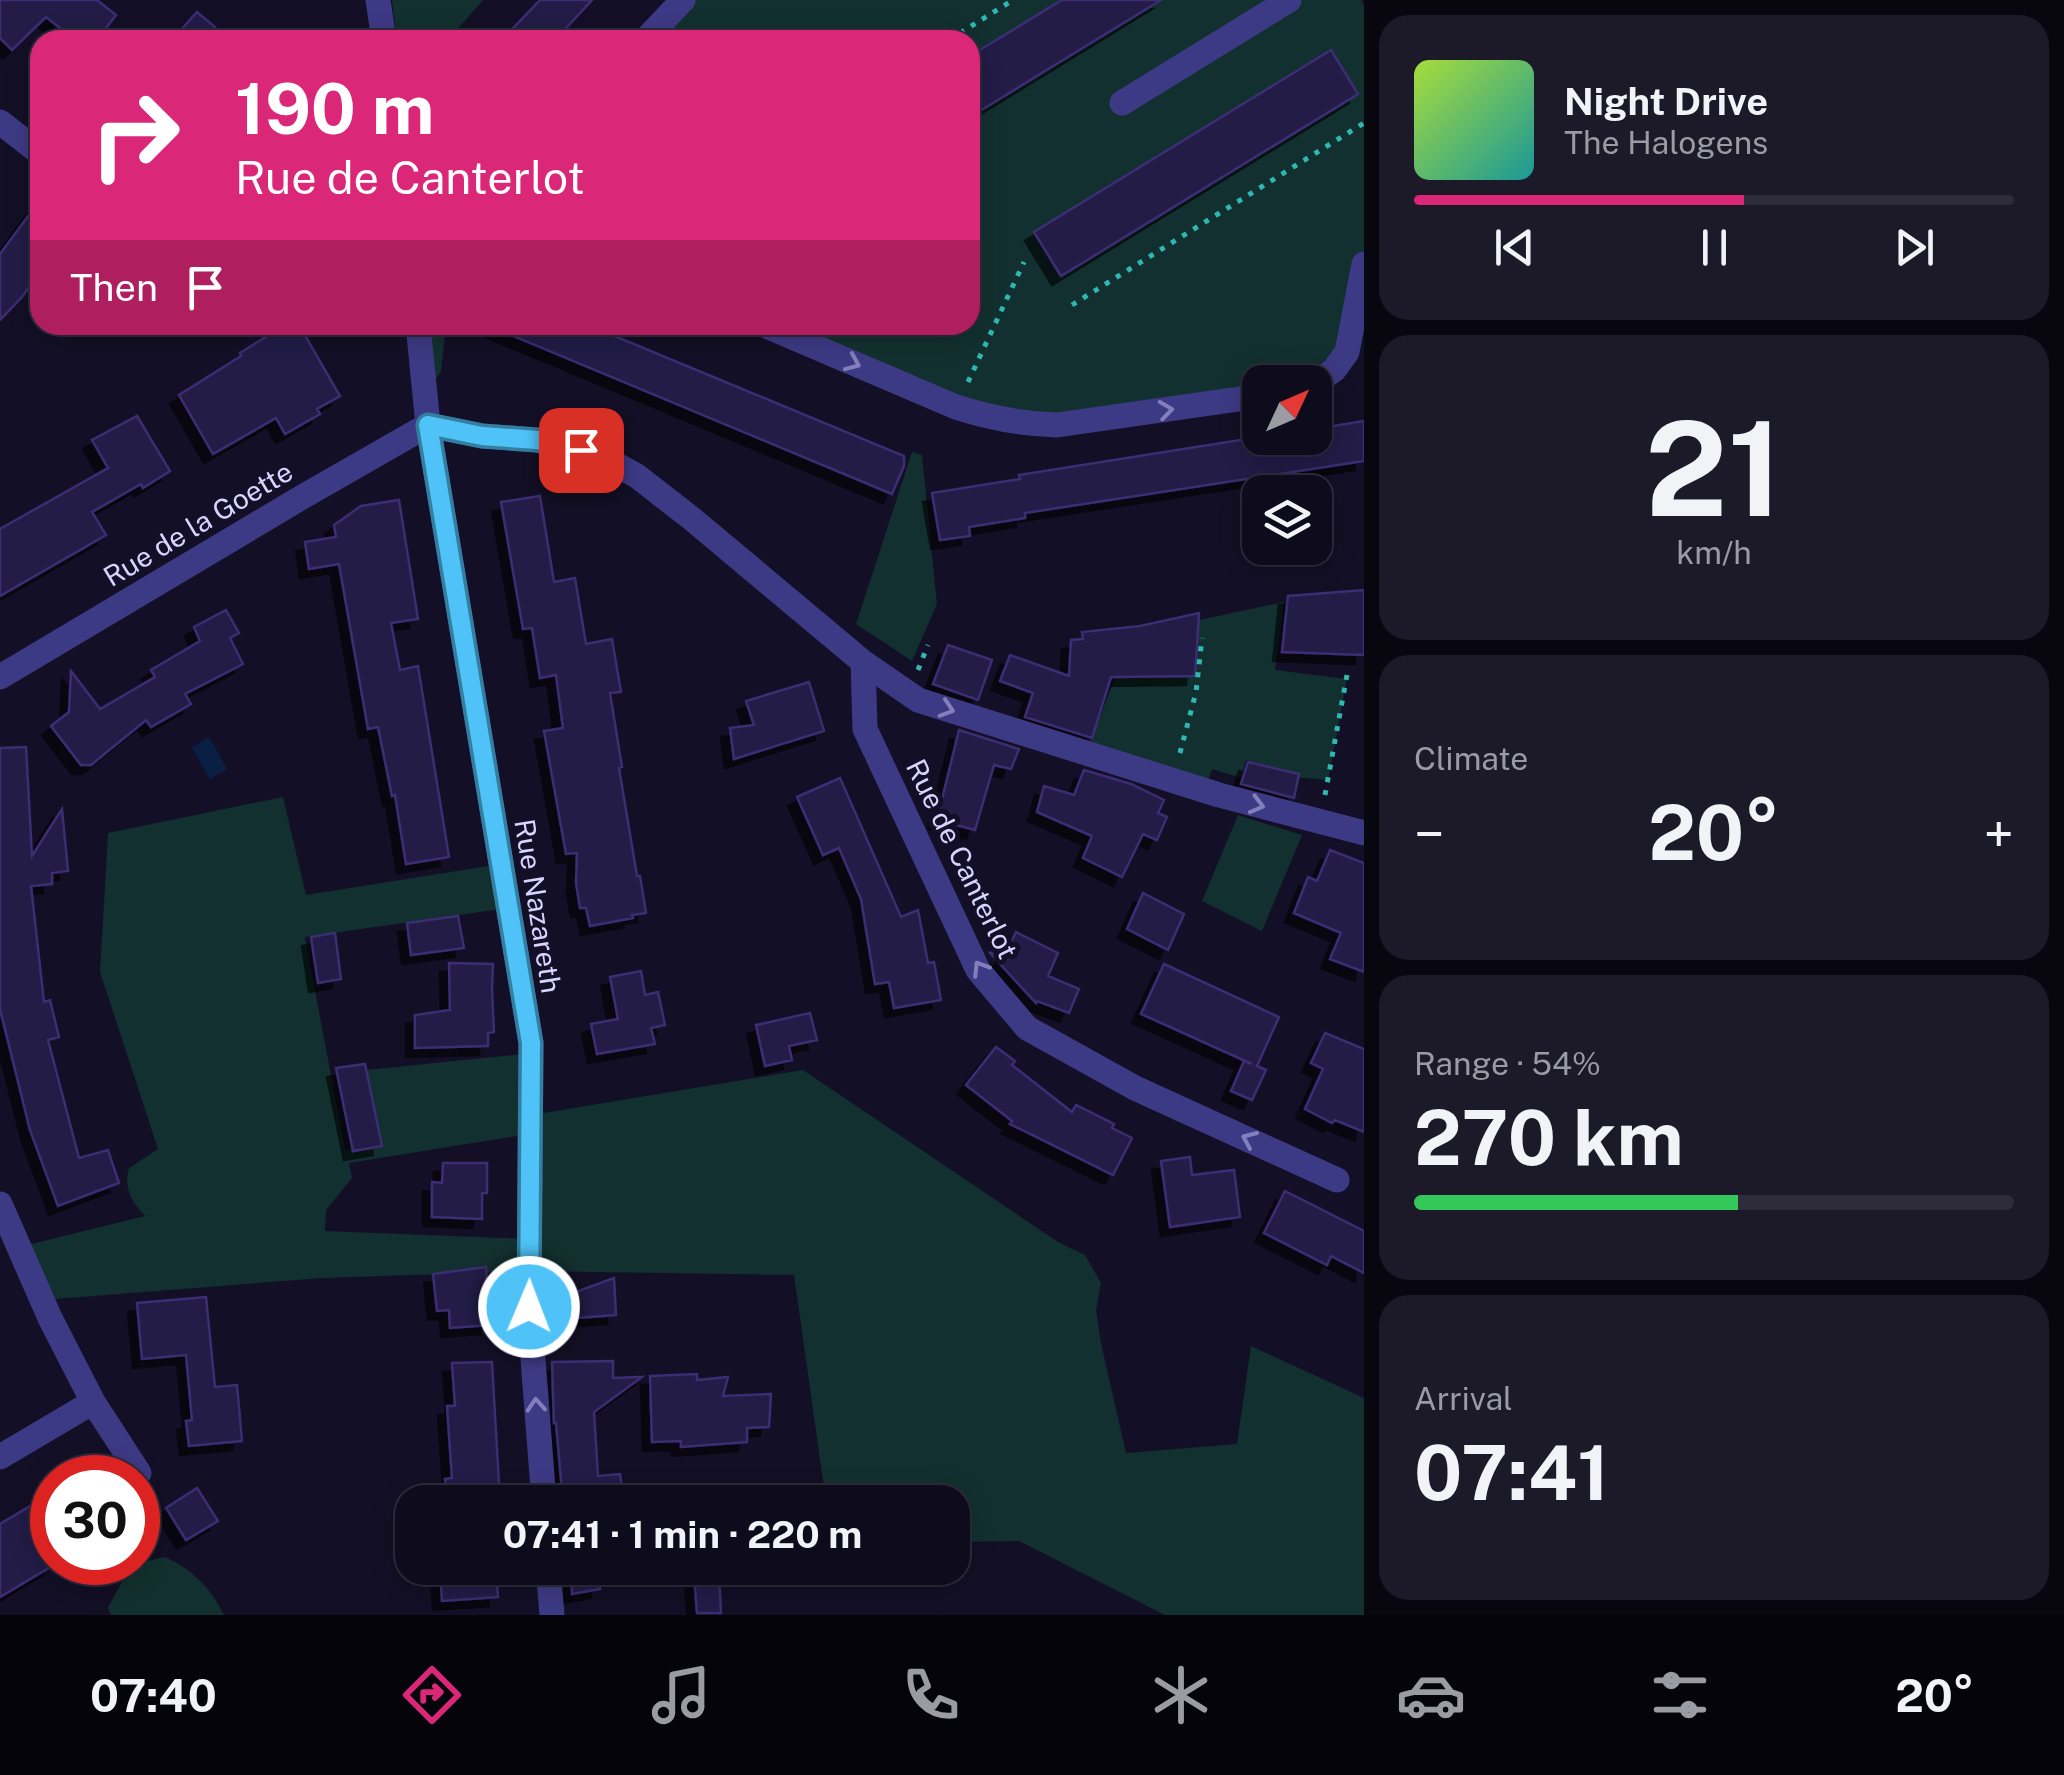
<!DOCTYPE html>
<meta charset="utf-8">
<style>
:root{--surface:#0e0b1c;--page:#1c1929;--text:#f1f3f6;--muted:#9b9ba3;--line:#2e2b3b;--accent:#db2777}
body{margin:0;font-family:"Public Sans",sans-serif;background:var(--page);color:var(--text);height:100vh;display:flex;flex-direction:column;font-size:38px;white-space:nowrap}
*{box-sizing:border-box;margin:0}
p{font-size:32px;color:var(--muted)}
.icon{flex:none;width:55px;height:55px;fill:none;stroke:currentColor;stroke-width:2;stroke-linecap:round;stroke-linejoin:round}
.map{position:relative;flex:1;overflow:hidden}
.sheet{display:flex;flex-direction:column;gap:15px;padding:15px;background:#08060f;width:700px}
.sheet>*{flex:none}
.hud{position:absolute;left:30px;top:30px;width:950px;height:305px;border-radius:30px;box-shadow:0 5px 25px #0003,0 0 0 2px var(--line);background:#db2777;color:#fff;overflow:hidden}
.needle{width:65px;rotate:46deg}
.buttons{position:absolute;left:1242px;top:365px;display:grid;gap:20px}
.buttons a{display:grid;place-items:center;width:90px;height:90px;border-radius:20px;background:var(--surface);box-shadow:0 5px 25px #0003,0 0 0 2px var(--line);font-size:50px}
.speed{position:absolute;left:30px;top:1455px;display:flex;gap:20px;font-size:50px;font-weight:700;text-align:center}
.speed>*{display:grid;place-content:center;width:130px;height:130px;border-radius:50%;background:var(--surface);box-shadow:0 5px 25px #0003,0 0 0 2px var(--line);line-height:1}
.speed .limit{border:15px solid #d22;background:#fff;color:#111}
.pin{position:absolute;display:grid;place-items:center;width:85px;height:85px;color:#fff;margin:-42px;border-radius:20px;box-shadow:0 5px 15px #0006}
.me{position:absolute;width:110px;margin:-55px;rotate:1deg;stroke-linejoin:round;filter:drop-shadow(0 0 8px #0008)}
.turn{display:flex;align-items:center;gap:35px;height:210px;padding:0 40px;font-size:45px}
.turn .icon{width:130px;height:130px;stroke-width:2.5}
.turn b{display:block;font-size:70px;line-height:85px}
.then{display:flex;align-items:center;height:95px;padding:0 40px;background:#0003;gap:20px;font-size:38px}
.big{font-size:75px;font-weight:700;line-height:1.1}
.sheet .tile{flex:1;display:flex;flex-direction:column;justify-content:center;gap:15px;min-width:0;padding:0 35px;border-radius:30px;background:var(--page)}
.sheet .dial{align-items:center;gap:0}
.dial b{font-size:130px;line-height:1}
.song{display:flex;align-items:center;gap:30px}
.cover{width:120px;height:120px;border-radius:15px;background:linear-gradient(135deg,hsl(80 70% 55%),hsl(180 70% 35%))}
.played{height:10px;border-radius:5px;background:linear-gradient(90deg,var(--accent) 55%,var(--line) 55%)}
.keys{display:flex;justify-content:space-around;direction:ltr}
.heat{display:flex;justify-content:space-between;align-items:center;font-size:55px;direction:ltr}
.charge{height:15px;border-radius:8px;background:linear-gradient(90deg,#34c759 54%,var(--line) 0)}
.trip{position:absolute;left:395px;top:1485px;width:575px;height:100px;border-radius:30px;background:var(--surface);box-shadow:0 5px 25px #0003,0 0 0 2px var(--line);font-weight:700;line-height:100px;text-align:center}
.tabs{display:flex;height:160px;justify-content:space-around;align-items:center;background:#06040b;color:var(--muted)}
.tabs .icon{width:70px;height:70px}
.tabs .on{color:var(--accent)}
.tabs b{font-size:45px;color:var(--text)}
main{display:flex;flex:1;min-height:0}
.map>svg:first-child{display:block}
</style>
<main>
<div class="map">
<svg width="1364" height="1615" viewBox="0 0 1364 1615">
<defs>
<filter id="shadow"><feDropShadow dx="-9" dy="9" stdDeviation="0" flood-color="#0009"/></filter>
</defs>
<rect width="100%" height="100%" fill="#130f26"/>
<!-- green -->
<path fill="#12302f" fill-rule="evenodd" d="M392 0H483L448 40H397Z
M681 0H1361L1364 5V274L1351 336 1315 382H1260V392L1024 426 765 325H970V40H644Z
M422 325H446L441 371 425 397Z
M912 452 922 455 937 604 912 661 856 624Z
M1284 602 1275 670 1347 679 1328 780 1263 774 1265 765 1246 760 1241 778 1212 769 1205 791 1086 753 1125 652 1194 621Z
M283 797 306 895 501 864 508 908 305 937 345 1150 370 1145 357 1071 531 1053V1115L803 1070 1058 1242 1085 1255 1101 1283 1096 1310 1101 1343 1126 1453 1237 1444 1251 1346 1364 1398V1615H1165L1019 1541 953 1542 952 1502H826L794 1275 529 1271 321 1278 42 1300 19 1247 145 1216C132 1202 123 1188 129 1168L158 1149 100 972 108 833ZM529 1134V1239L325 1231 326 1210 352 1178 349 1163Z
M1238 815 1302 835 1262 931 1202 901Z
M165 1557C192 1569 211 1588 224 1615H111L108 1608C124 1578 129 1563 165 1557Z"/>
<!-- water -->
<path fill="#0a1f44" d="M209 737 227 769 210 779 192 748Z"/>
<!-- building -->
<path fill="#241b47" stroke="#3b2d73" stroke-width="2.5" filter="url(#shadow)" d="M0 0H97L116 15 97 40H75L46 17 12 50 0 38Z
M540 0H592L555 40H502Z
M1062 0H1161L970 117V56Z
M197 12 215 27 203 40H172Z
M1331 50 1358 94 1061 276 1034 232Z
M40 200V272L22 297 0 320V254Z
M285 325H299L340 396 317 409 320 414 285 434 276 418 213 454 179 395 241 356 240 353Z
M487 325H588L904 456V466L892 494Z
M137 416 170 471 143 488 141 484 92 512 106 535 0 596V529L108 468 92 440Z
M1364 421V461L1025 513V518L969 527 970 536 940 540 932 493 1020 479 1019 475 1253 438H1315V429Z
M540 496 554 582 575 578 586 644 612 639 621 692 610 693 622 767 619 768 637 876H640L646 913 632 915 633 918 590 926 586 908H580L576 883 577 853 566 854 544 731 563 728 556 675 540 678 532 628 523 629 501 502Z
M399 500 418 619 391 623 400 670 418 666 449 857 406 864 395 795 392 796 378 727 368 729 339 564 309 569 305 542 336 537 334 525 361 506Z
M1364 590V655L1282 652 1288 596Z
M226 610 239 633 230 638 243 664 185 694 191 704 151 727 146 720 91 765H81L51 726 69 712 71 671 100 709 155 677 151 670 200 641 194 627Z
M1199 613 1195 676 1111 677 1092 738 1025 717 1033 693 1000 681 1010 655 1069 676 1071 640 1083 639 1082 632 1140 626Z
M948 645 992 660 978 700 933 684Z
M809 682 824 731 734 759 730 728 754 725 746 701Z
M959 730 1019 749 1011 769 994 765 975 830 937 820Z
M26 747 32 856 62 809 68 871 52 873V884L31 886 44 1002 50 1000 59 1037 48 1040 79 1158 108 1150 119 1183 58 1206 30 1130 0 1009V748Z
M1248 762 1299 774 1294 798 1241 784Z
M1084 770 1131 784 1164 800 1158 813 1167 817 1157 840 1143 834 1122 877 1083 858 1092 836 1037 812 1044 786 1074 795Z
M840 778 901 917 918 910 928 963 934 962 941 1000 894 1008 889 982 875 984 861 899 839 848 823 855 797 797Z
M1330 850 1364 863V972L1330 959 1341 933 1294 913 1308 877 1317 881Z
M1143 893 1184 914 1168 950 1127 929Z
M458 916 464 948 411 955 407 923Z
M1016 932 1058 953 1048 976 1079 989 1069 1013 1037 1001 1036 1003 989 952 1003 958Z
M335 933 341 979 318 983 311 937Z
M449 963 493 964 492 989 494 1032 488 1033V1046L415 1048V1015L450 1010Z
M1164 964 1279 1017 1257 1066 1266 1070 1252 1100 1231 1091 1244 1061 1252 1064 1141 1014Z
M641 971 645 995 658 992 665 1025 651 1028 655 1044 597 1054 591 1024 618 1019 610 977Z
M810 1013 817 1040 789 1046 792 1060 765 1066 756 1025Z
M1325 1033 1364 1049V1132L1335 1120 1332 1123 1305 1109 1323 1069 1311 1063Z
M996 1047 1015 1061 1012 1065 1072 1112 1076 1105 1114 1124 1112 1128 1132 1138 1113 1175 1010 1124 1012 1121 966 1085Z
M365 1064 382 1146 353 1151 336 1068Z
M1190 1157 1192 1175 1234 1170 1240 1217 1170 1227 1161 1161Z
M443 1163H487V1193H482V1219L432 1217V1182L442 1183Z
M1285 1191 1364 1231V1273L1331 1256 1327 1265 1264 1233Z
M486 1267 490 1325 450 1328 449 1310 437 1311 433 1274Z
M614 1278 616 1315 550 1320 549 1292H576Z
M206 1297 215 1387 237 1385 242 1441 189 1446 186 1421 192 1420 186 1355 142 1359 137 1303Z
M613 1361V1378L642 1377 594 1412 598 1476 620 1474 624 1502H563L556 1423H554L552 1362Z
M492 1362 500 1502H447L445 1479 452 1478 447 1406H455L452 1363Z
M697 1374V1380L728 1377 723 1396 771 1394 769 1427 747 1428V1442L681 1447V1441L652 1442 650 1376Z
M197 1488 218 1521 186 1540 166 1508Z
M52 1493V1566L0 1597V1524Z
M440 1568H496L498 1597 442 1601Z
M571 1568H597L600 1589 572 1594Z
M719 1573 721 1613H697L694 1576Z"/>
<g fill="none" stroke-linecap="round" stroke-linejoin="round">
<!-- path -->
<path stroke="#2fb8b0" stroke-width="5" stroke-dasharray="5 8" stroke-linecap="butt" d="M949 40 1013 0
M1072 305 1364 123
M968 382 1024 262
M918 670 928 645
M1180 753 1196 692 1202 638
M1325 795 1347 675"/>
<!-- minor -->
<path stroke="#3d3a85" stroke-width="25" d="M378 0 384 40
M645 40 683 0
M1122 103 1289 0
M0 122 40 153
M418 325 428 425 531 1043 529 1307 544 1502
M764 325 956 407C990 418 1022 424 1057 425L1260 396
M1315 383 1334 370 1347 352 1364 264
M428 425 483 436 537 440 581 450 608 460 637 476 691 518 863 662 918 700 1219 795 1364 833
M863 662 865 729 978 970 1027 1028 1135 1088 1337 1180
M0 677 304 496 428 425
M0 1204 50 1318 93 1402 139 1473
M0 1457 93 1402
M548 1568 552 1615"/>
</g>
<!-- one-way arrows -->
<defs><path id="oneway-chevron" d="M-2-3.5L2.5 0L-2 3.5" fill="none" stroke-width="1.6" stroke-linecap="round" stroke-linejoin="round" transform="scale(2.5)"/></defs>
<g stroke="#837fbc">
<use href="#oneway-chevron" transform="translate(853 363) rotate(23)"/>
<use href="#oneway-chevron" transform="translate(1166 410) rotate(-8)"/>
<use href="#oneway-chevron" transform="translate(947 709) rotate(18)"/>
<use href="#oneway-chevron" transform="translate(1257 805) rotate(15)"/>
<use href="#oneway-chevron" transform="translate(980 968) rotate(-122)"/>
<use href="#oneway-chevron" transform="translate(1249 1139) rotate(-156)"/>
<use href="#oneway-chevron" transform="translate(536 1405) rotate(-94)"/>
</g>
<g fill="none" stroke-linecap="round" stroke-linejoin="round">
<!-- route casing -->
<g stroke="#337fa1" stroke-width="25">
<path id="route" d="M529 1307 531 1043 428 425 482 436 537 440 581 450"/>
</g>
<!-- route -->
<use href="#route" stroke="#4fc3f7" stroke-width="18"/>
</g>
<g text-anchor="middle" stroke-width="10" stroke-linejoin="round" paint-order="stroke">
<!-- street labels -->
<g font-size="28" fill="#d9d4ff" stroke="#130f26">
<text transform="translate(198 524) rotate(-31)" y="10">Rue de la Goette</text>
<text transform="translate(962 859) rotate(64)" y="10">Rue de Canterlot</text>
<text transform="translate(538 906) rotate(81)" y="10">Rue Nazareth</text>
</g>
</g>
</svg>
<div class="buttons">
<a><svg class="needle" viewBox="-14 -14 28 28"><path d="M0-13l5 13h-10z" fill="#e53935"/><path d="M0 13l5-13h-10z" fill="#9b9ba3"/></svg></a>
<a><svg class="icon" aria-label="layers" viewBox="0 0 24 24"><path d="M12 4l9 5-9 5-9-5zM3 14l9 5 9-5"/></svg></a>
</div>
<div class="speed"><div class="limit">30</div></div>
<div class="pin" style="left:581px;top:450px;background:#d93025"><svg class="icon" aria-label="arrive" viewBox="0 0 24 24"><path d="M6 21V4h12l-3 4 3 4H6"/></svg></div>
<svg class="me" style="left:529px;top:1307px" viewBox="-20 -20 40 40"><circle r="17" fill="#4fc3f7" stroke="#fff" stroke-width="3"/><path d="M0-11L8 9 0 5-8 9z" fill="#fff"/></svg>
<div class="trip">07:41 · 1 min · 220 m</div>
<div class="hud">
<div class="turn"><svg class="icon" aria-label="right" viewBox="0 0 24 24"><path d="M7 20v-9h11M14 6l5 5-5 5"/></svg><div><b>190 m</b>Rue de Canterlot</div></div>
<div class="then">Then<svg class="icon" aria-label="arrive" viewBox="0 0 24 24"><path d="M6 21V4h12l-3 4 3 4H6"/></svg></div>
</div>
</div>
<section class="sheet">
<div class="tile">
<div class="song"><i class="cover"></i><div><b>Night Drive</b><p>The Halogens</p></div></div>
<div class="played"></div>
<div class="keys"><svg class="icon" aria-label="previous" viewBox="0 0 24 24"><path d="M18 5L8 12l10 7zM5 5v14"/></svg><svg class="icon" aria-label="pause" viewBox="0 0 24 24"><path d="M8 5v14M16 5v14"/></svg><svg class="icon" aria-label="next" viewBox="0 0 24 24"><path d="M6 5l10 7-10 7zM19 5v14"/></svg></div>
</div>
<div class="tile dial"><b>21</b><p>km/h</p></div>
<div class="tile"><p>Climate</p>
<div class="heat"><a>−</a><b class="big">20°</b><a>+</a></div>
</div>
<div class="tile"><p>Range · 54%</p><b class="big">270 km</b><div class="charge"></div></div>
<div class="tile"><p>Arrival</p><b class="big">07:41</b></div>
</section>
</main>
<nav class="tabs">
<b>07:40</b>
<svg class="icon on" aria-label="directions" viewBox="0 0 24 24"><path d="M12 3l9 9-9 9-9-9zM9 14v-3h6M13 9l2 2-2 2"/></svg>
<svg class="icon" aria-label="music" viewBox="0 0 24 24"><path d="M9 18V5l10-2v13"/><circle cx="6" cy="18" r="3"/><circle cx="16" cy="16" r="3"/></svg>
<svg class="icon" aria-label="phone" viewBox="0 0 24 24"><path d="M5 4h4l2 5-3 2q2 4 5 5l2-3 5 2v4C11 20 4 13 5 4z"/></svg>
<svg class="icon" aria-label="climate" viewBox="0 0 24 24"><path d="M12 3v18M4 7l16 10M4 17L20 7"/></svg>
<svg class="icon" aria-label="car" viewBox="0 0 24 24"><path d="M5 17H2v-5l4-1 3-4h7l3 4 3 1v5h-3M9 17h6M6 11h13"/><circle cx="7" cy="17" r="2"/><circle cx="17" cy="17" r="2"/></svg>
<svg class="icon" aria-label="filters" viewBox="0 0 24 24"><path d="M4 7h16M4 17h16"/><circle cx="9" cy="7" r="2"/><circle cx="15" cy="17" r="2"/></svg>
<b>20°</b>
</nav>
